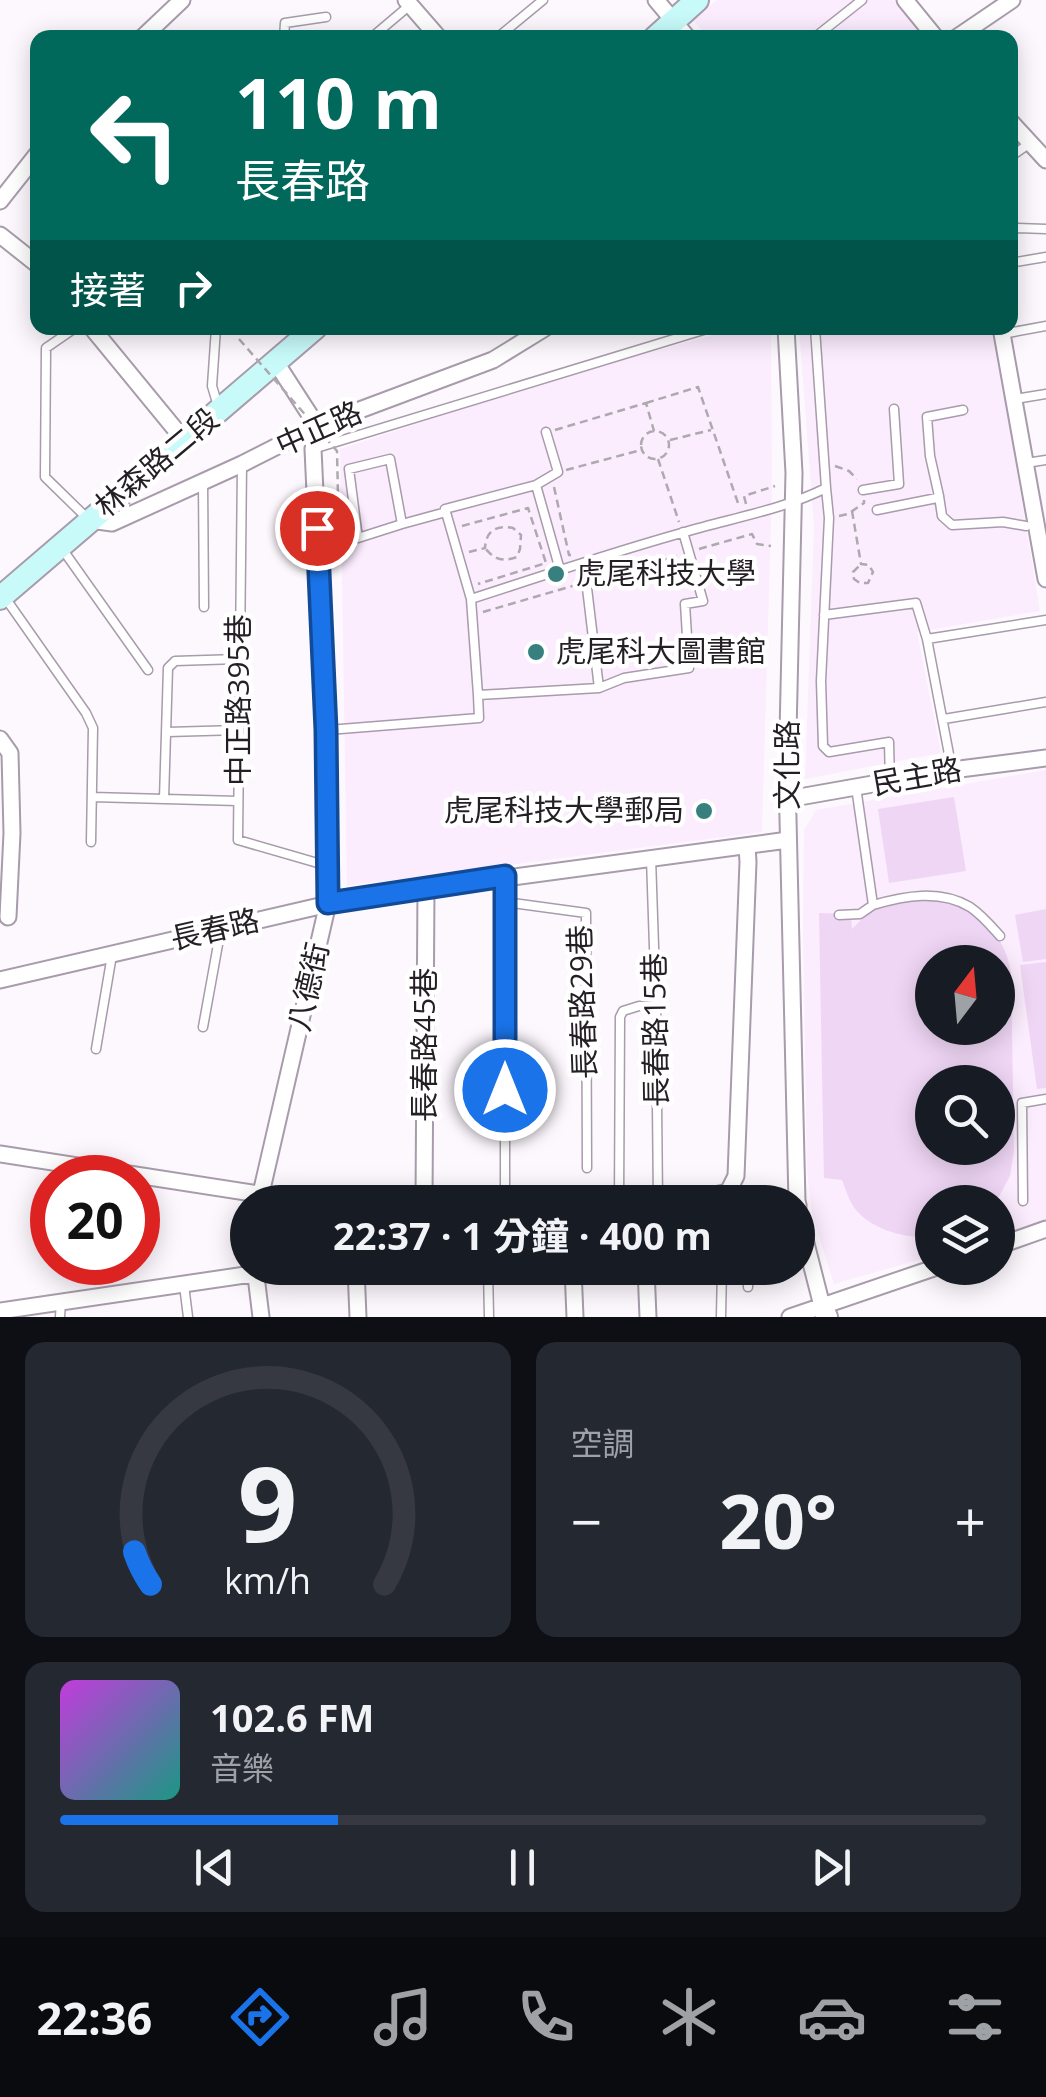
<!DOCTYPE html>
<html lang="zh-TW">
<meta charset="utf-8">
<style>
:root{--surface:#171b24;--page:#242831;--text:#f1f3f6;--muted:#9ea1a6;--line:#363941;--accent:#1a73e8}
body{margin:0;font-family:"Open Sans","Noto Sans TC",sans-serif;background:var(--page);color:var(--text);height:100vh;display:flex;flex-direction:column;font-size:38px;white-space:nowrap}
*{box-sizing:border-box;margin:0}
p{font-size:32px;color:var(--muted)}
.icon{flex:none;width:55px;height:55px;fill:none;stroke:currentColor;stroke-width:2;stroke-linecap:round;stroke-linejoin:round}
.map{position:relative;height:1317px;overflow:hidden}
.drawer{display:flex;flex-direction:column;gap:25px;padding:25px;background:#0d0f14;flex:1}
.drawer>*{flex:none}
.top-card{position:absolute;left:30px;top:30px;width:988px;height:305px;border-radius:20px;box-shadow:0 5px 25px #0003;background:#00695c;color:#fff;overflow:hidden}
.needle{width:65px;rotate:16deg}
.tools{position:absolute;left:915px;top:945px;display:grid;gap:20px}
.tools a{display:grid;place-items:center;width:100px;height:100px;border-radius:50%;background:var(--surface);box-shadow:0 5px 25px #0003;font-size:50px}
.speed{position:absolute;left:30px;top:1155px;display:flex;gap:20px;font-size:50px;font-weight:700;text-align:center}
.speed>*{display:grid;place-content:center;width:130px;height:130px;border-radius:50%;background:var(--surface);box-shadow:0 5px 25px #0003;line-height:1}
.speed .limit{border:15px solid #d22;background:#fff;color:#111}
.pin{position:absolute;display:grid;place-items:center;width:85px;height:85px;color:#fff;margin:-42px;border:5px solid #fff;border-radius:50%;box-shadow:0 2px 10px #0007}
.me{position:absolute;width:110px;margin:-55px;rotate:0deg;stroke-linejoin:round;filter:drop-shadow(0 0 8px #0008)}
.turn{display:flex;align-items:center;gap:35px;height:210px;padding:0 40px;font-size:45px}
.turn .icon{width:130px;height:130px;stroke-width:2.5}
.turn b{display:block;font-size:70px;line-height:85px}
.then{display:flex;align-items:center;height:95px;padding:0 40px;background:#0003;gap:20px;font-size:38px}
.big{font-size:75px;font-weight:700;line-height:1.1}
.drawer .widget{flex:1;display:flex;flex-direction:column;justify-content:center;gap:15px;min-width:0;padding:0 35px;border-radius:20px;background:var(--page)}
.drawer .dial{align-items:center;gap:0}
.dial svg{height:260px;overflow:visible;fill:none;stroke:var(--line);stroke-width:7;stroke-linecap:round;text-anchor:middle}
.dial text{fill:var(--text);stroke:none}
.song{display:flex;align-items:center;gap:30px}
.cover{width:120px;height:120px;border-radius:15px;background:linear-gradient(135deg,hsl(290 70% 55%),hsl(170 70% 35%))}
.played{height:10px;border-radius:5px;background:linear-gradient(90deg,var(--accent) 30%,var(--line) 30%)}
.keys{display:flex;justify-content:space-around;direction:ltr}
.heat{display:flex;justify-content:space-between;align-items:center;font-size:55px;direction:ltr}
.drawer .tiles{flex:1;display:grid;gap:25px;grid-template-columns:1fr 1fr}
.widget:last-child{grid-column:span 2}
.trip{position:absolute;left:230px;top:1185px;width:585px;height:100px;border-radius:50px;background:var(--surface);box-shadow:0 5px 25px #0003;font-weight:700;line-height:100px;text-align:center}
.menu{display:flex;height:160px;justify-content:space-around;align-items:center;background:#090b0e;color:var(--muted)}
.menu .icon{width:70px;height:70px}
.menu .on{color:var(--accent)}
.menu b{font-size:45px;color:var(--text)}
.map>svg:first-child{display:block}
</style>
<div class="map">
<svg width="1046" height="1317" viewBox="0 0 1046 1317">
<rect width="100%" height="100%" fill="#fdf8fe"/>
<!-- built -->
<path fill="#fbecfe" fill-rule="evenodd" d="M717 0H893L925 37H708L693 20Z
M739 328H771L772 486 762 832 347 886 340 449 573 373Z
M799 328H993L1040 611 917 632 941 753 805 779 814 526Z
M1046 770V1223L998 1237V1202H932V1256L834 1284 812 1214 807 1171 803 928 804 830 816 810ZM932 962H998V1028H932ZM932 1082H998V1148H932Z"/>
<!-- green -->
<path fill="#efd6f5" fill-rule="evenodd" d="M954 797 966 871 889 883 878 809Z
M927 896C970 908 1003 925 1011 972L1014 1151 1010 1176 996 1202H932V1237C907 1239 873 1230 856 1210 849 1201 846 1190 842 1180L824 1178 819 913 851 914 852 929C877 902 894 902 927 896ZM932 962H998V1028H932ZM932 1082H998V1148H932Z
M1046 909V959L1023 962 1015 915Z
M1046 962V1088L1037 1089 1020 965Z"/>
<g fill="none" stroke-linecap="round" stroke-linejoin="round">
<!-- service casing -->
<g stroke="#a89bab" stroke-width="11">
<path id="service" d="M284 38 285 23 326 17
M371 38 410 5
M497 38 543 0
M814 38 862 0
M1010 157 1030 143
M1010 233 1017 228 1046 229
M1010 263 1046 257
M75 328 46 348 45 477 89 520
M216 328 212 386 218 406
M1002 334 1046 326
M1015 399 1046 394
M313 449 710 328
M1026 463 1046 460
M242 464 238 840 328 866
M203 482 204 607
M536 485 558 472 546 432
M826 488 829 518 821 681 823 746 829 752 889 742 890 782
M863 490 899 484 894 409
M939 496 942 516 952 525 1003 522 1026 526
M877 510 937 498 939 496 930 456 927 417 963 410
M356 523 358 538 402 524
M317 529 356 523 349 469 390 459 402 524 446 512
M63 550 148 670
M584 563 599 688
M560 570 536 485 445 509 471 599C542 576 613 552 685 532 732 518 782 510 826 488L815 328
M6 599 86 713 93 728 91 842
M471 599 478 695 599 688 624 678 689 668 685 604 703 601 683 532
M824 615 916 603 927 639 952 770
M927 639 1046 620
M944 719 1046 702
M328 730 479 718 478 695
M167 732 239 730
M92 797 238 801
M164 799 168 668 175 661 238 659
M651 858 656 1006 658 1202
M505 902 586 913 587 1168
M873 905C904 896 940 889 970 907 982 915 991 926 1000 936
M839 915 860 914 873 905 856 787
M203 1027 221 928
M96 1049 112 955
M1023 1201 1022 1103 1046 1099
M505 1202V877
M619 1202 620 1017 623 1011 639 1006H656
M488 1268 489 1317
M184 1285 188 1317
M748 1287V1268
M60 1317 61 1301
M721 1317 722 1268"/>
</g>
<!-- minor casing -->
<g stroke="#a89bab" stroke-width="19">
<path id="minor" d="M406 0 439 38
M656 0 688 38
M905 0 936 38
M142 38 182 0
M956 38 1012 0
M1010 121 1046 160
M0 201 38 153
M0 235 38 265
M92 328 184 440
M786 328 794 473 787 776 797 1202
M1001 328 1046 579
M90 520 112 523 242 464 317 426 493 360 545 328
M0 739 10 753 12 833 8 917
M788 799 952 770 1046 758
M0 980 350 899 788 840
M0 1154 259 1194
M259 1202 328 903 326 730 313 449 317 426 275 361
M424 1202 426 887
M683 1202 728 1192 736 1176 748 862 747 846
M798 1204V1212L822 1306
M998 1246 1046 1229
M255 1268 261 1317
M356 1268 358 1317
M573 1268 575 1317
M646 1268 648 1317
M0 1311 293 1268
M790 1317 934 1268"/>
</g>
<!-- tertiary casing -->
<g stroke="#a89bab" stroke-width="24">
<path id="tertiary" d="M822 1306 827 1317"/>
</g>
<!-- secondary casing -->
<g stroke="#a89bab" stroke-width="26">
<path id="secondary" d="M655 38 697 0
M0 598 315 328"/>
</g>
<!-- path -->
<path stroke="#aea9af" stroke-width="2.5" stroke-dasharray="8 5" stroke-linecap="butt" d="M646 403 698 387 739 506
M555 430 646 403 654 431
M641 445a14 14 0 1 1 28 0a14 14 0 1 1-28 0Z
M670 440 711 430
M658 459 679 522
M835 466 849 471 857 479
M566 470 641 450
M554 487 569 555H571
M746 504 744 496 775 486
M852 511 861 564 869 565 873 572 868 583H860L854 579 853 572 861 564
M839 516 848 514 864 503V500
M462 526 528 508 546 563 478 584
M699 549 752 534 757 544 771 546
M469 552 485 548C486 530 497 525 513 528L521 535 520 549 517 557C502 562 495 560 485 548
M598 579 677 556
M483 612 576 585"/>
<!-- service -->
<use href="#service" stroke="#fff" stroke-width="8"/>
<!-- minor -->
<use href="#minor" stroke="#fff" stroke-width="15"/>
<!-- tertiary -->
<use href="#tertiary" stroke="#fff" stroke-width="20"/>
<!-- secondary -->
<use href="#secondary" stroke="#c8fafa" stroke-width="22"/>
<!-- path-bridge -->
<path stroke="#aea9af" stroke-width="2.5" stroke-dasharray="8 5" stroke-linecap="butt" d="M239 339 337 451 338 496"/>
</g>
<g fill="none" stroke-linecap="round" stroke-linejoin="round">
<!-- route casing -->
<g stroke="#114b97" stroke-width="25">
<path id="route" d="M317 528 326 730 328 903 505 876V1090"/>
</g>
<!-- route -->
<use href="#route" stroke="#1a73e8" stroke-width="18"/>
</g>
<!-- markers -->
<g fill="#37807f" stroke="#fff" stroke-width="4">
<circle cx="556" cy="574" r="10"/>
<circle cx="536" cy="652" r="10"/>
<circle cx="704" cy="811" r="10"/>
</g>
<g text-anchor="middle" stroke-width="9" stroke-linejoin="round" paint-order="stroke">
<!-- street labels -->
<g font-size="30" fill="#241f25" stroke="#fff">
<text transform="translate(319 429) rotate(-24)" y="10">中正路</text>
<text transform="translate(157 463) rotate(-40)" y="10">林森路二段</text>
<text transform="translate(239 700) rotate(-90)" y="10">中正路395巷</text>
<text transform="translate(788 765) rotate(-90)" y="10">文化路</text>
<text transform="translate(917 777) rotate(-10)" y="10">民主路</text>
<text transform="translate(215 930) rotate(-13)" y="10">長春路</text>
<text transform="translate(309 987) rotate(-77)" y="10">八德街</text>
<text transform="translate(583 1002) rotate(-92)" y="10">長春路29巷</text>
<text transform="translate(656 1030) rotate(-91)" y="10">長春路15巷</text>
<text transform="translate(425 1045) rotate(-90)" y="10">長春路45巷</text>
</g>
<!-- poi labels -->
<g font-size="30" fill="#241f25" stroke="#fff" text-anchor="start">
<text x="576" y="584">虎尾科技大學</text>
<text x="556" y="662">虎尾科大圖書館</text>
<text x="684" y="821" text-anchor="end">虎尾科技大學郵局</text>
</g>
</g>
</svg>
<div class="tools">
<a><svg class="needle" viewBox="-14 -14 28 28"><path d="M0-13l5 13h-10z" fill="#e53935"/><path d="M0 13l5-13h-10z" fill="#9ea1a6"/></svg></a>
<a><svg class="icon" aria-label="search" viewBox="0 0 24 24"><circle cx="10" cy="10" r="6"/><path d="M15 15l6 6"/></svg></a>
<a><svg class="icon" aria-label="layers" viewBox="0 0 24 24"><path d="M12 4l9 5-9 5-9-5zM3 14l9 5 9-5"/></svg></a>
</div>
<div class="speed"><div class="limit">20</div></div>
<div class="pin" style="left:317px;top:528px;background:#d93025"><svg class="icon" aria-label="arrive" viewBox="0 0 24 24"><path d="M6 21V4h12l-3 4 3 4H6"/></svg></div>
<svg class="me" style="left:505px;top:1090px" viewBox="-20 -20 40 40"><circle r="17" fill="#1a73e8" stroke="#fff" stroke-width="3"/><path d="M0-11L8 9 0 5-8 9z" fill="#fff"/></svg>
<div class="trip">22:37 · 1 分鐘 · 400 m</div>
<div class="top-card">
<div class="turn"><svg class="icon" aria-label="left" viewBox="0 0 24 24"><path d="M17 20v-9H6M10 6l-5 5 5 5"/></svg><div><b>110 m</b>長春路</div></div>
<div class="then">接著<svg class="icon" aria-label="right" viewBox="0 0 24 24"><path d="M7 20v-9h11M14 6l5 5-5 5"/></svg></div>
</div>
</div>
<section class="drawer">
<div class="tiles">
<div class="widget dial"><svg viewBox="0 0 100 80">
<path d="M14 69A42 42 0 1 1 86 69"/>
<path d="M14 69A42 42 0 0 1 9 59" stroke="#1a73e8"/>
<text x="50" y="56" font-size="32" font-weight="700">9</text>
<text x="50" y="72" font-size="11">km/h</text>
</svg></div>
<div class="widget"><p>空調</p>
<div class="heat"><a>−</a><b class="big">20°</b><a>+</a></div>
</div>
<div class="widget">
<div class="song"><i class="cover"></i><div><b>102.6 FM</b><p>音樂</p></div></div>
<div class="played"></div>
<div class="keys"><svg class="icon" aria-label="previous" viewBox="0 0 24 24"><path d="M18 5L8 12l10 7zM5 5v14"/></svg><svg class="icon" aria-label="pause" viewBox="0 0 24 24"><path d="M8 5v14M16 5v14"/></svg><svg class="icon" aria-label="next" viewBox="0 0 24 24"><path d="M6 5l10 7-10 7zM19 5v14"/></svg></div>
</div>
</div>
</section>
<nav class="menu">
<b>22:36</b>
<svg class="icon on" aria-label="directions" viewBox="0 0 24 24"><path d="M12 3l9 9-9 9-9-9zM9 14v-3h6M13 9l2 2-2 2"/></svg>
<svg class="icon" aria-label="music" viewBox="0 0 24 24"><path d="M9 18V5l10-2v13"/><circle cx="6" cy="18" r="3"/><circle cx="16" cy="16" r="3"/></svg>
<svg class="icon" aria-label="phone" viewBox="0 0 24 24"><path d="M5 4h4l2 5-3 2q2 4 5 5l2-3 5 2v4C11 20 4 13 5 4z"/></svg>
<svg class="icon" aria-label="climate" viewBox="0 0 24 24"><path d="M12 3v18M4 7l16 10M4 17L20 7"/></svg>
<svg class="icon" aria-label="car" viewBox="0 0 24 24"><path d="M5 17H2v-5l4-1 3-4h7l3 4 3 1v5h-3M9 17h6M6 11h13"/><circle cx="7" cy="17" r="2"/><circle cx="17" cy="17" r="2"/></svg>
<svg class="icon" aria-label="filters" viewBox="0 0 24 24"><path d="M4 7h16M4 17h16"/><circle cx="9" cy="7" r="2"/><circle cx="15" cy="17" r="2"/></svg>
</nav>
